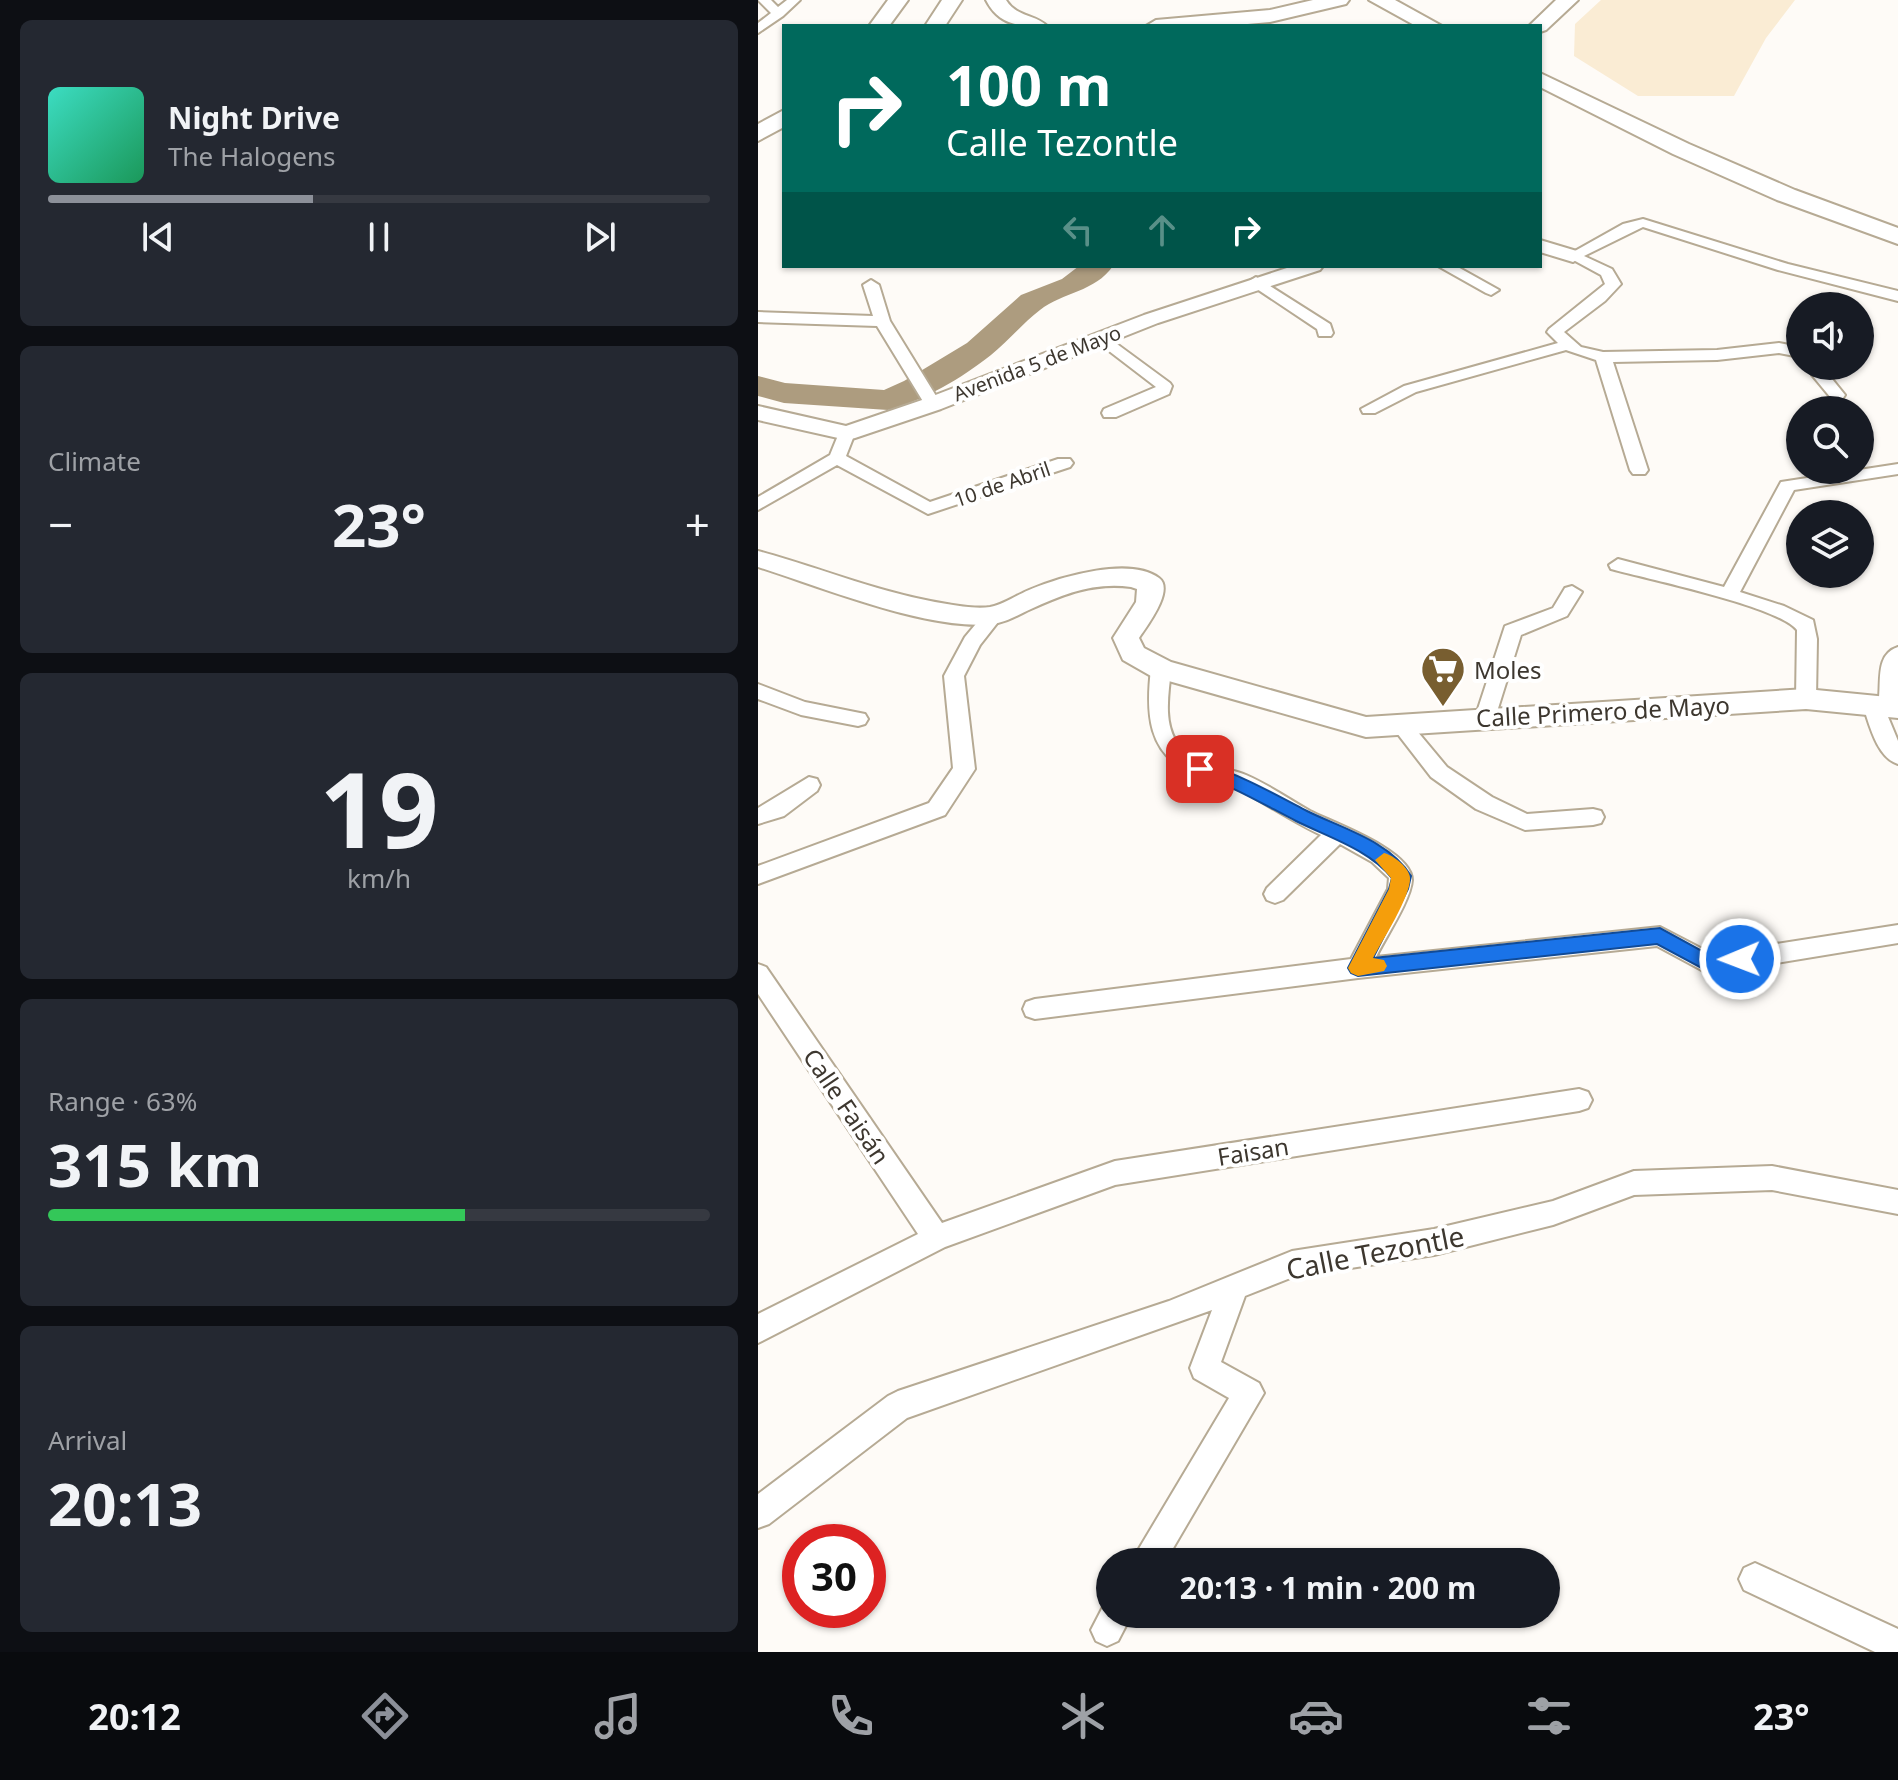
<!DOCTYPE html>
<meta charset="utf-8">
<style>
body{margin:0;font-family:"Noto Sans",sans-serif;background:#242831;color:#f1f3f6;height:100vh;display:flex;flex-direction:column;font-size:30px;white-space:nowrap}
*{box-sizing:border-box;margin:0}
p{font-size:26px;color:#9ea1a6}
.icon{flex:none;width:44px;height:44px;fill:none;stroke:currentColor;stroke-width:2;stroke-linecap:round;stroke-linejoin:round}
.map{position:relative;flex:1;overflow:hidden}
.drawer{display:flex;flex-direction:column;gap:20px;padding:20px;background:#0d0f14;width:758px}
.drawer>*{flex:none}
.banner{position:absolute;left:24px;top:24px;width:760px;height:244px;border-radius:0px;box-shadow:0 2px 6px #0004;background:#00695c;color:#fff;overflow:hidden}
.buttons{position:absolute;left:1028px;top:292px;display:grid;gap:16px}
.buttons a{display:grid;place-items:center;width:88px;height:88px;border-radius:50%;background:#171b24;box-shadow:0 2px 6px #0004;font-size:40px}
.speed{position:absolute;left:24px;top:1524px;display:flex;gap:16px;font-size:40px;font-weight:700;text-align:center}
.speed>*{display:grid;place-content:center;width:104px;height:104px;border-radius:50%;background:#171b24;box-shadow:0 2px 6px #0004;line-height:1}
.speed .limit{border:12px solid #d22;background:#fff;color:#111}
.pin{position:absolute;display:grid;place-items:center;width:68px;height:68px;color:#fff;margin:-34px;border-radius:16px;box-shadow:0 4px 12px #0006}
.me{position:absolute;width:88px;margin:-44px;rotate:269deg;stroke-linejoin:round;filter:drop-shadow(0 0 6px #0008)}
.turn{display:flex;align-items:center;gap:28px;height:168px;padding:0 32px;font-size:36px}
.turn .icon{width:104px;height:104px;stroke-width:2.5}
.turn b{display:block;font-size:56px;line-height:68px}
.lanes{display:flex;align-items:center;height:76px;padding:0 32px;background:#0003;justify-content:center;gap:40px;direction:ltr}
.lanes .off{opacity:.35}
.big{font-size:60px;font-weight:700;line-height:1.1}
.drawer .tile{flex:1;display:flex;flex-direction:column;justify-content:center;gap:12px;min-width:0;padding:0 28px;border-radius:12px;background:#242831}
.drawer .dial{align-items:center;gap:0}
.dial b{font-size:104px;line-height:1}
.song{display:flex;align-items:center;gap:24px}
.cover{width:96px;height:96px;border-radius:12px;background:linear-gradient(135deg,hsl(170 70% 55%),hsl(150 70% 35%))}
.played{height:8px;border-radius:4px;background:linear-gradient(90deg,#8c9099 40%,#363941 40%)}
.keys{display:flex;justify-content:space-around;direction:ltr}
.heat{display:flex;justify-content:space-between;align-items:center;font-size:44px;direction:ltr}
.charge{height:12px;border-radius:6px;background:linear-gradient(90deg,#34c759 63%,#363941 0)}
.trip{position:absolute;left:338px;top:1548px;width:464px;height:80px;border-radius:40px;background:#171b24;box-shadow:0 2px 6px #0004;font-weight:700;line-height:80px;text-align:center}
.tab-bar{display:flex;height:128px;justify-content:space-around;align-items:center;background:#090b0e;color:#9ea1a6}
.tab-bar .icon{width:56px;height:56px}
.tab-bar .selected{color:#8c9099}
.tab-bar b{font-size:36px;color:#f1f3f6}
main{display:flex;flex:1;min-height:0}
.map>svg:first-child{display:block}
.green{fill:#faecd4}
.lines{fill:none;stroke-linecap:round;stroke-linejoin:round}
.river{fill:#ad9c7f;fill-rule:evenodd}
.street-casing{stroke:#b6aa94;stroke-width:4}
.secondary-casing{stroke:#b6aa94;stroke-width:4}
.highway-casing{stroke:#b6aa94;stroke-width:4}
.street{fill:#fff;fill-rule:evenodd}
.secondary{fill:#fff;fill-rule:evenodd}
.highway{fill:#fff;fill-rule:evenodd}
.route{fill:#1a73e8;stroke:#114b97;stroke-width:2}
.slow{fill:#f59e0b}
.labels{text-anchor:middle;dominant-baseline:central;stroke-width:8;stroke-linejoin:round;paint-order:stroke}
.far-street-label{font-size:20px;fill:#3d372f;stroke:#fff}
.poi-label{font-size:24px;fill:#3d372f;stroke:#fff;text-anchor:start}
.street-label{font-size:24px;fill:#3d372f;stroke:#fff}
.near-street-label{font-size:28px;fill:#3d372f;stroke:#fff}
</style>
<main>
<section class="drawer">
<div class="tile">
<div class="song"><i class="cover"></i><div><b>Night Drive</b><p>The Halogens</p></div></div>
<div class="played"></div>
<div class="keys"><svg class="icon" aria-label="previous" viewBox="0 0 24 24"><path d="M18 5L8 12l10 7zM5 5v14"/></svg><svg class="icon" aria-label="pause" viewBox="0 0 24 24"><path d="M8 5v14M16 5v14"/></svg><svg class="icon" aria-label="next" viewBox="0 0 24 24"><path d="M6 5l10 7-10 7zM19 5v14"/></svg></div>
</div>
<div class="tile"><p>Climate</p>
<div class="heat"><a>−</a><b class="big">23°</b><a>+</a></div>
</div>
<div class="tile dial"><b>19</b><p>km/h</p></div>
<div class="tile"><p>Range · 63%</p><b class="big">315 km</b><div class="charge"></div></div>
<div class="tile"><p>Arrival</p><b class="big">20:13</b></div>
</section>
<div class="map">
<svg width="1140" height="1652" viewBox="0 0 1140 1652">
<rect width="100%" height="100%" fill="#fefbf7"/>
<path class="green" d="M843 0H1037L1008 38 976 96H880L816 56 817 24Z"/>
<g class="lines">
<path class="river" d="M321 266H355C337 292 305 292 282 310 265 323 250 341 233 355 204 378 165 401 130 410L26 403 0 396V376L27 383 126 390 146 381 209 343 263 295 304 279Z"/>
<g class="street-casing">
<path id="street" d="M0 0H13L20 7 29 0H42L25 16 0 33V23L13 13Z
M885 219 1030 264 1140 291V301L1020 270 885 227 826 256 854 269 863 284 847 301 806 332 823 347 845 352 959 350 1021 343 1042 347V357L1021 353 959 360 855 362 890 470 887 474H875L872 470 838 360 808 350 658 392 617 413H605L603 409 646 386 800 343 789 332 791 329 847 284 843 275 808 256 865 224Z
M680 266H698L741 290 733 295 728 293Z
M498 277 572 324 575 333 573 336H561L559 329 493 285 490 282Z
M113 280 121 285 132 321 183 404 181 408H169L119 326 0 322V312L115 316 105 285Z
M344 333 412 383 414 386 411 394 358 417H346L344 413 346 409 398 387 338 341V335Z
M1052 366H1068L1070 374 1087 395 1085 398H1073L1054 375Z
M89 428 97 433 88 456 172 502 300 459H312L315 463 312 467 170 514 79 465 0 510V497L72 455 81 433Z
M1140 464V474L1036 490 982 592 1026 606 1055 620 1059 639 1058 699 1055 704H1041L1038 699 1039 630C1020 606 889 579 853 569L851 565 860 559 966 587 1023 482Z
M814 586 824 592 809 616 763 635 737 718 734 723H720L717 718 747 626 795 608 807 588Z
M234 611 244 617 222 645 206 676 217 769 187 815 0 884V866L171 803 195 768 186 676 207 637 227 613Z
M1140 647V708L1128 712 1140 741V764C1118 757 1111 722 1104 703L1107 698H1121C1123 679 1118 654 1140 647Z
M403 662 413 669C411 692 405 720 418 741 433 763 465 766 488 775 511 785 531 799 552 811 573 822 654 850 654 880 653 900 627 938 618 957L902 927 954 954 1140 925V943L951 974 899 946 600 978 277 1019 268 1016 265 1009 268 1002 277 999 593 959 630 889 631 878 614 862 582 844 525 900 517 903 509 900 506 894 509 888 563 835C535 822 509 804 482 790 467 783 450 779 435 773 389 755 388 712 393 669Z
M0 684 47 702 107 714 110 719 107 724 100 726 43 715 0 699Z
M642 717 649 719 689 767 734 797 769 814 835 809 843 811 846 817 843 823 835 825 767 830 718 809 673 777 632 724 635 719Z
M51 777 59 779 62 785 59 791 26 816 0 824V808Z
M0 964 8 967 184 1223 357 1161 821 1089 830 1092 834 1100 830 1108 821 1111 357 1185 187 1247 0 1343V1314L160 1234 0 994Z
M1014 1166 1140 1190V1214L1014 1190 876 1195 795 1225 676 1255 535 1277 487 1296 463 1362 501 1383 506 1393 407 1562H373L471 1398 436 1378 432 1368 454 1310 149 1418 11 1524 0 1528V1494L130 1396 140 1391 411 1301 534 1251 676 1229 795 1201 876 1171Z
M997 1563 1140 1629V1652H1117L986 1590 981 1579 986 1568Z
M352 1600V1614H374L360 1641 349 1646 338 1641 333 1630 347 1603Z"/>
</g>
<g class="secondary-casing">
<path id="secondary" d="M782 240 822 252 825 256 815 262 782 252Z
M535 266H565L562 270 400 323 183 409 97 438 89 440 0 420V406L88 426 167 399 386 315Z
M0 551C63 568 124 594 189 604 202 606 218 609 232 607 244 605 259 595 271 590 301 577 372 556 401 578 417 590 388 627 381 638L386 648 413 662 608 717 1048 689 1140 698V718L1048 709 608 737 393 676 365 660 355 638 378 602 379 589 373 587C336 582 306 594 273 609 260 615 247 623 233 624 170 631 61 586 0 567Z"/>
</g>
<g class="highway-casing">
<path id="highway" d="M130 0H150L131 26H111Z
M184 0H204L187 26H167Z
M228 0H248C258 17 277 14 289 26 262 26 242 27 228 0Z
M555 0H591L588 4 512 22 467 26H388L398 20 512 10Z
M611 0H637L684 26H658Z
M798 0H820L788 30 782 32V26H771Z
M782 73 931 144 1037 190 1140 228V244L1019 200 915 154 782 87Z
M26 110V127L0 141V124Z"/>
</g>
<use href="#street" class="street"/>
<use href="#secondary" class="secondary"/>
<use href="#highway" class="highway"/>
</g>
<path class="route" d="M442 762C481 774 513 792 549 811 583 828 632 841 653 876L650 889 615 958 902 928 953 956 982 952 989 954 992 959 989 965 951 972 899 944 600 976 593 973 590 968 631 889 634 878C610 849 570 837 538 821 503 803 473 785 436 773L433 769Z"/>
<path class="slow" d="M626 853C635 855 652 868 652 878 653 896 624 941 615 958L626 960 629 966 626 971 600 976 593 973 590 968 631 889 633 878 617 860Z"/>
<defs>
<g id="supermarket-pin" transform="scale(2.3)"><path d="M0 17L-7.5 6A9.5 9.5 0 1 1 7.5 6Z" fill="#785e30" stroke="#fff"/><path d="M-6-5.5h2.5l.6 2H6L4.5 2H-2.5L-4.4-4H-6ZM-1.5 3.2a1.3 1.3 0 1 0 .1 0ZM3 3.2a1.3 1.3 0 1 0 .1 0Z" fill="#fff"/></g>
</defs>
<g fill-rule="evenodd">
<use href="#supermarket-pin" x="685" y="669"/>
</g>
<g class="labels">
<g class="far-street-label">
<text transform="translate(279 363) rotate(-21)">Avenida 5 de Mayo</text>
<text transform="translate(244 484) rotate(-19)">10 de Abril</text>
</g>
<g class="poi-label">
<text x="716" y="669">Moles</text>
</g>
<g class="street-label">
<text transform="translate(845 711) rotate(-3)">Calle Primero de Mayo</text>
<text transform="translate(89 1106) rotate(56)">Calle Faisán</text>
<text transform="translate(495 1151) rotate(-9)">Faisan</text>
</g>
<g class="near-street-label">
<text transform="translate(617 1252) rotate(-11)">Calle Tezontle</text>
</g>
</g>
</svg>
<div class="buttons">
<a><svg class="icon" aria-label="sound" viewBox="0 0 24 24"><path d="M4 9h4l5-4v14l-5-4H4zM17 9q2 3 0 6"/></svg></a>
<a><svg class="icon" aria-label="search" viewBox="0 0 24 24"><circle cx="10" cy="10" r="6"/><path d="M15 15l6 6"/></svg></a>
<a><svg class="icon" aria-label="layers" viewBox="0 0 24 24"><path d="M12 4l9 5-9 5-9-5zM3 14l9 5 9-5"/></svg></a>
</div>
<div class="speed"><div class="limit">30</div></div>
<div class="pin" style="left:442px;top:769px;background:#d93025"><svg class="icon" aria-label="arrive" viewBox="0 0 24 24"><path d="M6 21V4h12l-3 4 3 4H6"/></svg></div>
<svg class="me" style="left:982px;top:959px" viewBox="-20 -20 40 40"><circle r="17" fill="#1a73e8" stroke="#fff" stroke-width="3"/><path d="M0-11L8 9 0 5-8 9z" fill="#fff"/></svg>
<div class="trip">20:13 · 1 min · 200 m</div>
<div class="banner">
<div class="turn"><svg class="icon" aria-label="right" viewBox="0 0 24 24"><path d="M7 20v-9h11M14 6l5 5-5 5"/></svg><div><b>100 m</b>Calle Tezontle</div></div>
<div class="lanes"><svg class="icon off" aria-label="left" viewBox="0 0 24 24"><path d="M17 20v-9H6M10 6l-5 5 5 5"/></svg><svg class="icon off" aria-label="ahead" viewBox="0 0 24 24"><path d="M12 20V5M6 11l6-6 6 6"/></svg><svg class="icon" aria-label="right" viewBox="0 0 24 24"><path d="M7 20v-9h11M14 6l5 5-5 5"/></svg></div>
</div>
</div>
</main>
<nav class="tab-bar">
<b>20:12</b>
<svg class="icon selected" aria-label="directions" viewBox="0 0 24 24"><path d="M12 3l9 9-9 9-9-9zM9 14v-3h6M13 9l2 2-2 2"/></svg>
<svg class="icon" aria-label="music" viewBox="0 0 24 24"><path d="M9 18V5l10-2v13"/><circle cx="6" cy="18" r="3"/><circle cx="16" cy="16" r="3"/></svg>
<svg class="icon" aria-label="phone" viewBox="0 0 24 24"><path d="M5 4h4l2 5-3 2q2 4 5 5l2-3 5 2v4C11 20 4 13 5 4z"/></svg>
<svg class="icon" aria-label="climate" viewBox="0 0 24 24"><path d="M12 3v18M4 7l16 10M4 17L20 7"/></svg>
<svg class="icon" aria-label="car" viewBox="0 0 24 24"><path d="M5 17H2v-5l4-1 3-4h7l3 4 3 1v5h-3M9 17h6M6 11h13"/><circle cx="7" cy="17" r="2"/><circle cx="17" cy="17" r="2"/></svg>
<svg class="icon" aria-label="filters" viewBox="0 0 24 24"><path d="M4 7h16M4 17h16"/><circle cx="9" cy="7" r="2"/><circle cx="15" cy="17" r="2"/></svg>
<b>23°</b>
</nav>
